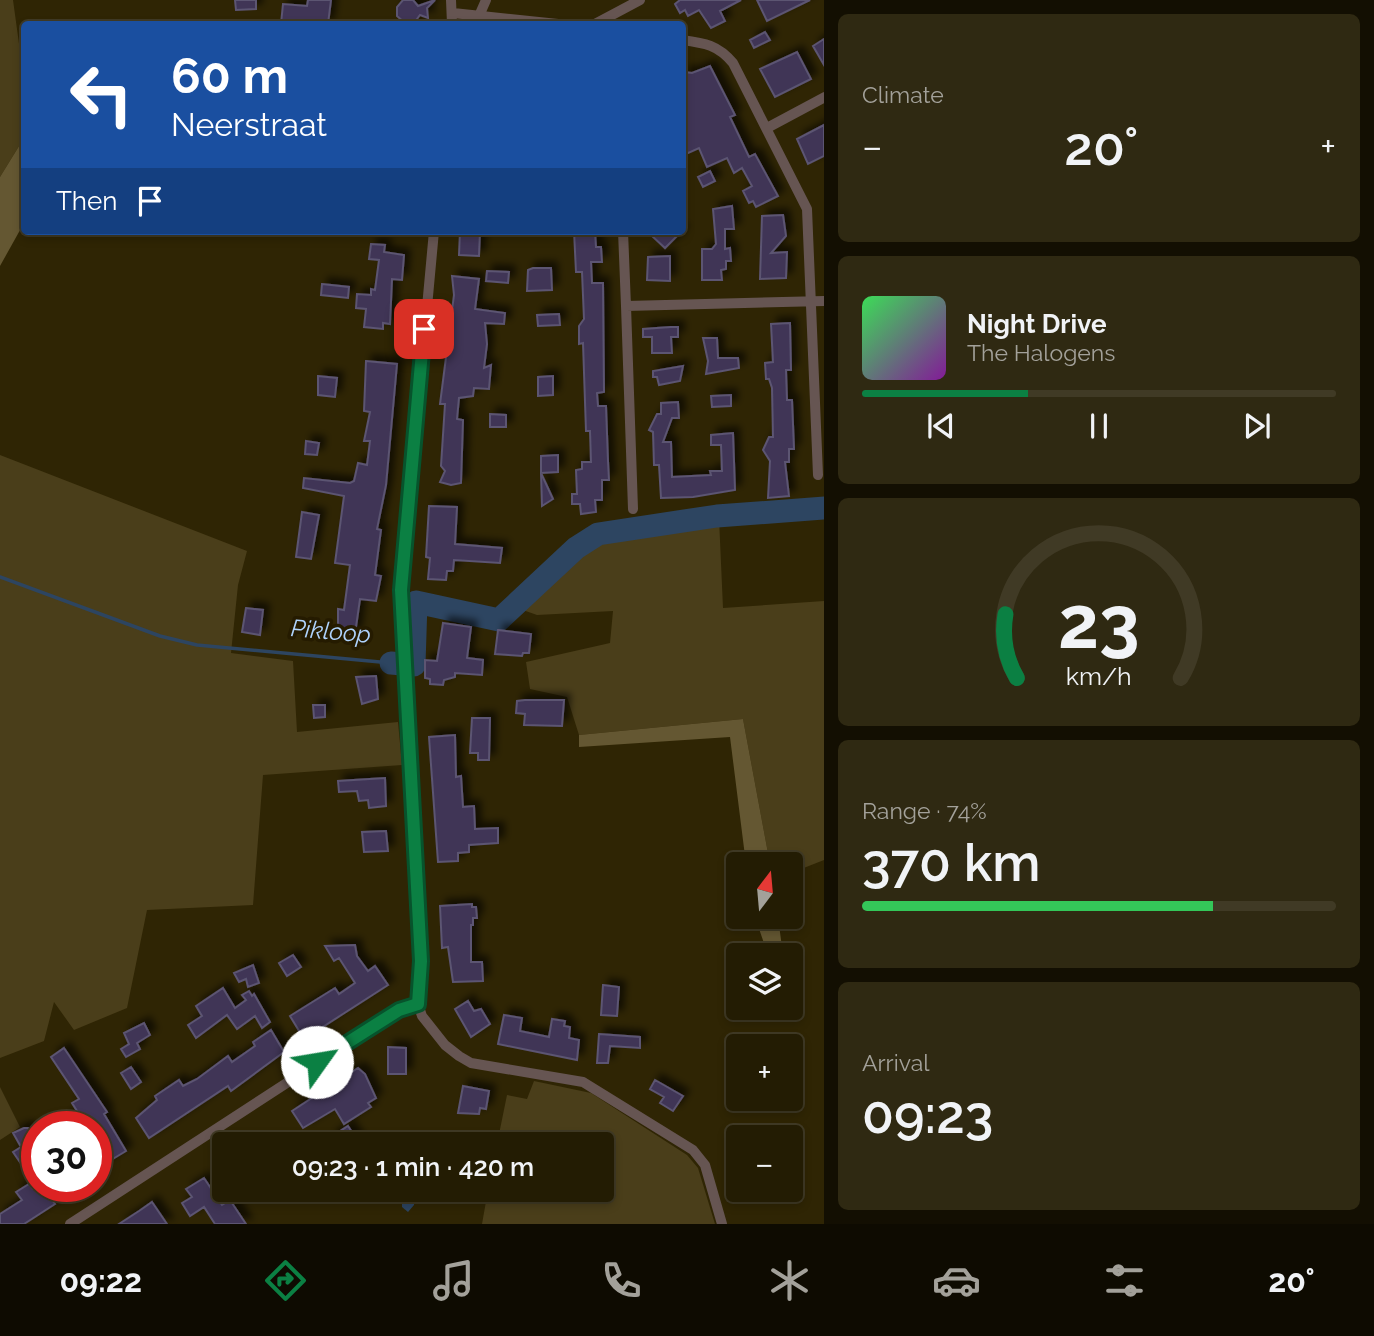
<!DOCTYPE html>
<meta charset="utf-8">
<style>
body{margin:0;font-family:Raleway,sans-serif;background:#2f2912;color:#f1f3f6;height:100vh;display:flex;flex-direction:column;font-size:26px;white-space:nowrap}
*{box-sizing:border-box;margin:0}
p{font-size:23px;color:#a3a19a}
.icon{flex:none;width:38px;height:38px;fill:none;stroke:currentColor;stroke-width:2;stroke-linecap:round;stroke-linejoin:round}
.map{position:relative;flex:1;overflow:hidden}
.side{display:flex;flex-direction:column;gap:14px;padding:14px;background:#130f02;width:550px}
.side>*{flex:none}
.top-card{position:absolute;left:21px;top:21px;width:665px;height:214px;border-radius:7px;box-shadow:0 4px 10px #0003,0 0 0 2px #403a25;background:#1a4fa0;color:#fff;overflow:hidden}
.needle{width:46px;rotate:16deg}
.fabs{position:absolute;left:726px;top:852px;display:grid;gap:14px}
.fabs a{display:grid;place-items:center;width:77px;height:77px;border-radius:7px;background:#231c03;box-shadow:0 4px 10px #0003,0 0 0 2px #403a25;font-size:35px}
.speed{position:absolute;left:21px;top:1111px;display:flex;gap:14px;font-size:35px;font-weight:700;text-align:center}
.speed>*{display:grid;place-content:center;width:91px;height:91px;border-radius:50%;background:#231c03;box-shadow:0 4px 10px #0003,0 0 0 2px #403a25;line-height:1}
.speed .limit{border:10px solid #d22;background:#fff;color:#111}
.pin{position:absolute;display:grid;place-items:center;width:60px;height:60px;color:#fff;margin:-30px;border-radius:14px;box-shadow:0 4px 10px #0006}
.me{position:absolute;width:77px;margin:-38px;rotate:58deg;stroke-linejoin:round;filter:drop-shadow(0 0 5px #0008)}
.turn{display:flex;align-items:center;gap:24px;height:147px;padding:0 35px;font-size:32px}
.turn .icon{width:91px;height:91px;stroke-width:2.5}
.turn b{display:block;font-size:49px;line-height:60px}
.then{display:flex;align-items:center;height:66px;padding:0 35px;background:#0003;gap:14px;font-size:26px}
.big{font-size:52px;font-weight:600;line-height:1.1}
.side .widget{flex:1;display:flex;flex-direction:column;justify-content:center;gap:10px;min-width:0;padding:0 24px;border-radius:10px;background:#2f2912}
.side .dial{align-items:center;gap:0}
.dial svg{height:182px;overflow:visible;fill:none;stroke:#403a25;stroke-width:7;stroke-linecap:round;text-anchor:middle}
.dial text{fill:#f1f3f6;stroke:none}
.song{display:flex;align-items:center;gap:21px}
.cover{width:84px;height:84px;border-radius:10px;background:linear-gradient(135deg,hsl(130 70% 55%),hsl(290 70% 35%))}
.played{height:7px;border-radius:4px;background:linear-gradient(90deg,#0b8043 35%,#403a25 35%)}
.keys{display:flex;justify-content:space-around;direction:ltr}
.heat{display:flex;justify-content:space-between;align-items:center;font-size:38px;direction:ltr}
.charge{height:10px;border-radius:5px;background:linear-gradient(90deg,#34c759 74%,#403a25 0)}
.trip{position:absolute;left:212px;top:1132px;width:402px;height:70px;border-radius:7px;background:#231c03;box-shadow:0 4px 10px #0003,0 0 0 2px #403a25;font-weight:600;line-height:70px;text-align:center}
.tab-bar{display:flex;height:112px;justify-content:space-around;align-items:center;background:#0e0b01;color:#a3a19a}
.tab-bar .icon{width:49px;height:49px}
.tab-bar .active{color:#0b8043}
.tab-bar b{font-size:32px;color:#f1f3f6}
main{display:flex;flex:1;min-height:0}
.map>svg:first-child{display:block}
.green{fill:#4a3e1a}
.forest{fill:#645732}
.water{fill:#2d4561}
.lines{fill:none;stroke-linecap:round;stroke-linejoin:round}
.stream{stroke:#2d4561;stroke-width:3.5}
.river{stroke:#2d4561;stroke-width:23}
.building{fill:#3f3657;stroke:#5c5472;stroke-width:2;filter:url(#shadow)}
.street{stroke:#665552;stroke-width:10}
.route-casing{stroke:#07532c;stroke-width:18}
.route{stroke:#0b8043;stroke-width:12}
.labels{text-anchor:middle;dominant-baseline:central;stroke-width:7;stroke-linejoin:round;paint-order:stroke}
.water-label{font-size:24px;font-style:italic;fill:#afd3fc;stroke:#251b00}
</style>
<main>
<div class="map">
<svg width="825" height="1224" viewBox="0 0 825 1224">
<defs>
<filter id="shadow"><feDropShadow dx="6" dy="-6" stdDeviation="3.5" flood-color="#0009"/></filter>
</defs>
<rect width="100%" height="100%" fill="#2f2504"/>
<path class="green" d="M0 0H13L24 80V138L0 177Z
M0 455 247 551 238 585 231 653 293 661 297 732 398 722 402 765 263 775 253 905 147 910 127 1008 74 1030 54 1002 44 1041 0 1058Z
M719 518 723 608 824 601V860L791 873V864H770L743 719 579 735 567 697 530 689 526 662 610 643 613 611 537 615 506 604 598 534Z
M534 1081 591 1093 687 1155 698 1168 715 1224H482L488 1190H602V1144H497L507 1095 527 1099Z
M0 1087 20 1127 0 1140Z"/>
<path class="forest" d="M24 138V223L0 266V177Z
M743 719 770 864H746L730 737 579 747V735Z
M755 917H778L783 955H768Z"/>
<path class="water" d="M402 1190H416L414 1205 408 1212 402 1207Z"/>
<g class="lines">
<path class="stream" d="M0 577 160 636 197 645 391 663"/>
<path class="river" d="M391 663 414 665 416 602 499 620 576 548 598 534 717 516 825 508"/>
</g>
<path class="building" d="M235 0H256V9L236 10Z
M308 0H331L328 24H281L283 4 307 6Z
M403 0H413L418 6 435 0 427 8 428 18 420 15 414 23H405L397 16V7Z
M680 0H741L720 11 725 21 711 28 699 10 688 16 685 10 680 13 675 4Z
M757 0H810L767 21Z
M765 32 770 40 754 48 750 40Z
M824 39V65L813 46Z
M797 52 811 79 775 97 760 69Z
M710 66 735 115 730 117 749 157 755 154 778 196 756 207 753 201 749 203 743 191 752 186 742 168 734 173 727 158 707 167 699 148 686 154 682 147 684 72 692 73Z
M824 125V156L808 164 797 139Z
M710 171 715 181 703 187 698 177Z
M732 206 734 229H725V249L730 248 731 261H726V269L721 270 722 280H702V249H712L716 244 713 209Z
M783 215 786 236 771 253 787 252 786 278 760 279 762 216Z
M460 231H480L479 256 459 255Z
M574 231H595L596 247H601L602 262H591L592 283H603L604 392 597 393 598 406H606L608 461 609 480H602V500H595L596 512 581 514 580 504H572V494H577L576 470 582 469V462H591L590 431H586L583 343 579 344V326L584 319 582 272H576Z
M657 231H682L665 248 652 236Z
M371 244 385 245 384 252 404 255 402 280 392 279 390 324 383 323V329L364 327 366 309 356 308 357 294 371 295V289L375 290 379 260 369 259Z
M670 256V281L647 280 648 257Z
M533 268H551L552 290 527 291 528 270Z
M487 271 509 272 508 283 486 281Z
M452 276 479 279 475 309 505 313 504 324 485 323 487 344 484 368 491 365 489 389 474 388 473 396 459 398 457 419 463 420 461 483 451 485 440 482 445 471 441 466 445 404H440L454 295Z
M322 284 349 287 348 298 321 295Z
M559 314 560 325 538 326 537 315Z
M790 323 791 370H786L787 400H792L794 449H789V462H785L789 496 768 498 770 461 763 450 769 437H773L772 388 769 379H766L765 363 773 362 771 324Z
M671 327H678V337H671L672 353H652V337H643V329Z
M703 338H717L718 358H738L739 368 706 374 708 361Z
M366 361 397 364 386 485 377 529 381 530 375 575 381 576 376 601 360 599 355 634H338V609L344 610 350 565 335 563 344 496 303 488 304 478 350 483 354 481 358 463 367 465 370 441H364L370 412 364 411Z
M683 366 680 381 659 385 657 377H653V371Z
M318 376 337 378 335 397 318 395Z
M553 376V395L538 396V377Z
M731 395V406L712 407 711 396Z
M678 402 679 418H672L663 442H671L672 477 711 475 710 471H722L721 445H711V435L733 433 735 490 693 497 661 498 659 465H654L653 432 649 430 657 414H661V403Z
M490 414 506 415V427H490Z
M306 441 319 443 317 455 305 454Z
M558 455V472L541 473V456Z
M541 473 553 499 542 506Z
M429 506 457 507 455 544 502 548 500 563 454 560 453 571H447L446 580 428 579 430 558 426 557Z
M302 512 319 515 311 559 296 557Z
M246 608 263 610 260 635 242 632Z
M443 623 471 627 467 658 483 660 482 675 455 673V677L444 680 443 685 430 684V679L425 678V660L437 661Z
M498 630 531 634 529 653H523L522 656 495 654Z
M376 676 378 699 362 704 356 677Z
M525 700H564L562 726 524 725 525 714 516 713 517 701Z
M313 705H325V717L314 718Z
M472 718H490L489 760H478V753H470Z
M455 735 456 777 461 776 463 807 474 806 475 829 498 828V843L469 845V852L458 853V861L438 862 429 737Z
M385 778 386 806 369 808 368 800 359 801 357 791 339 792 338 781Z
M386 831 388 851 364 852 362 832Z
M472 904V907H476L477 918H473V925H471V962H482L483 981 453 982 448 947 442 948 440 906Z
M355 945 357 956 368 971 375 966 388 985 304 1039 290 1016 335 988 339 994 355 983 339 958 334 961 325 946Z
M293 955 301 967 287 976 279 963Z
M253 965 259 983 248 987 246 979 239 982 234 973Z
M603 985 619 987 617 1016 601 1015Z
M223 988 235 1008 246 1000 242 995 249 991 252 996 254 994 270 1022 262 1028 255 1016 237 1029 227 1015 196 1038 188 1025 202 1016 196 1006Z
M468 1001 474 1011 481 1009 490 1024 471 1037 455 1009Z
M504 1015 522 1018 520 1031 549 1037 552 1019 565 1021 564 1026 570 1027 569 1038 579 1040 577 1060 498 1044Z
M144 1023 150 1035 137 1043 140 1049 126 1057 121 1049 129 1044 124 1033Z
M271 1030 284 1052 231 1091 228 1086 149 1138 136 1118 157 1100 155 1096 179 1080 183 1086 197 1079 228 1056 232 1062 255 1046 253 1042Z
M599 1034 640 1037V1048L610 1046 608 1063H597Z
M388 1047 406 1048V1074H388Z
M64 1048 107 1112 104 1114 126 1151 96 1169V1127H54L77 1111 72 1103 79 1099 51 1057Z
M131 1067 141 1082 131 1089 121 1073Z
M358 1068 365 1074 376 1098 368 1103 371 1107 344 1124 335 1109 303 1128 292 1111Z
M655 1080 683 1096 673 1111 660 1103 664 1097 650 1089Z
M463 1086 489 1091 486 1109 480 1108 479 1114 458 1113Z
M348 1126 360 1144H336L331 1137Z
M24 1128H28L37 1144V1156L24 1168 13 1152 21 1147 13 1133Z
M204 1178 222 1205 230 1200 246 1224H215L204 1207 190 1216 182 1203 192 1197 186 1189Z
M29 1184 33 1189 70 1186 51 1198 55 1204 24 1224H0V1214L22 1200 16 1192Z
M152 1202 167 1224H119L139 1211Z"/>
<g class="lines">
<path class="street" d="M451 0 452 24
M453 13 558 24
M479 16 486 0
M595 24 640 0
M682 40C705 43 718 45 733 63L807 209 818 475
M767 128 825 97
M434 231 401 590 421 961 418 1004 422 1016 445 1045 459 1056 471 1063 583 1082 693 1150 705 1165 722 1224
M623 231 626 306
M633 509 626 306 825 301
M70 1224 399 1010 418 1004"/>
</g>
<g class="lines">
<g class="route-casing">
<path id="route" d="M317 1062 399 1010 418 1004 421 961 401 590 424 329"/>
</g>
<use href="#route" class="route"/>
</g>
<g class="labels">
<g class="water-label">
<text transform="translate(331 631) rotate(5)">Pikloop</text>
</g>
</g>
</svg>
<div class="fabs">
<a><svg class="needle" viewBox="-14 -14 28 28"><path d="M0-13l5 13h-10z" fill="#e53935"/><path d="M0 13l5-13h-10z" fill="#a3a19a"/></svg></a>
<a><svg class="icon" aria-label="layers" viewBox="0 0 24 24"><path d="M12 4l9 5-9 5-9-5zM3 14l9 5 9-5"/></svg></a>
<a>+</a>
<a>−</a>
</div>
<div class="speed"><div class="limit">30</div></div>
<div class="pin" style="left:424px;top:329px;background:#d93025"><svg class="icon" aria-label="arrive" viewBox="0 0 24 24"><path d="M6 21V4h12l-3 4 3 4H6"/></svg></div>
<svg class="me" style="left:317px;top:1062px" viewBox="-20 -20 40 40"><circle r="19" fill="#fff"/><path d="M0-13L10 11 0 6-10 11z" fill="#0b8043"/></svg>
<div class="trip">09:23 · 1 min · 420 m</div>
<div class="top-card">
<div class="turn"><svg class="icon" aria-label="left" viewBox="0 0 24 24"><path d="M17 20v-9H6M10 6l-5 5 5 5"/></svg><div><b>60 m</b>Neerstraat</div></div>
<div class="then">Then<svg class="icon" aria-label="arrive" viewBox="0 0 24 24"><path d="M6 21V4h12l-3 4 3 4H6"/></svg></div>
</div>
</div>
<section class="side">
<div class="widget"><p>Climate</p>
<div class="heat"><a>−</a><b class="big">20°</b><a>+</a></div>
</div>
<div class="widget">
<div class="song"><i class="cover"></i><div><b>Night Drive</b><p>The Halogens</p></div></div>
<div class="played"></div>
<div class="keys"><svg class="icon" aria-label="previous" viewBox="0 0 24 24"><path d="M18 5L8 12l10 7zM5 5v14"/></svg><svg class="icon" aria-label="pause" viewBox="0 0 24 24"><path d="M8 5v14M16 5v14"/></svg><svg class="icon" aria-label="next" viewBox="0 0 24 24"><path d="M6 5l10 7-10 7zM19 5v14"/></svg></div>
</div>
<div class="widget dial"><svg viewBox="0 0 100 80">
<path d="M14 69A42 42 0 1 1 86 69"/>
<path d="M14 69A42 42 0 0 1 9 41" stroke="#0b8043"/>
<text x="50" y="56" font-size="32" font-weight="700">23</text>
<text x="50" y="72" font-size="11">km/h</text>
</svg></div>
<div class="widget"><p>Range · 74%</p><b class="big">370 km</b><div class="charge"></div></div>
<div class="widget"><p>Arrival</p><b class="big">09:23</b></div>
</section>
</main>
<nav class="tab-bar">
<b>09:22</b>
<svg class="icon active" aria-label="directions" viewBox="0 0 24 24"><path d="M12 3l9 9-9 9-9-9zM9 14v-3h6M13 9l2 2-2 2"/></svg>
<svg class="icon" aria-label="music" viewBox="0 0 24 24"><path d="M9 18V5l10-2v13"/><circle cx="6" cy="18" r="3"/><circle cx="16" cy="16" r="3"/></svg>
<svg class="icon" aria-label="phone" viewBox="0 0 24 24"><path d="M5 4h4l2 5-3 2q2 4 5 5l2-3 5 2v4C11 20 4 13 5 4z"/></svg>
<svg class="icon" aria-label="climate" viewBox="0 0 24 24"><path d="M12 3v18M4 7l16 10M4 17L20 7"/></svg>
<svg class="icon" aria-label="car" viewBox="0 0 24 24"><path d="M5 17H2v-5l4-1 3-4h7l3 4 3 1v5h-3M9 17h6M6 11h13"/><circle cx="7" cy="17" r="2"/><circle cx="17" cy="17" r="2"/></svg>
<svg class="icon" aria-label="filters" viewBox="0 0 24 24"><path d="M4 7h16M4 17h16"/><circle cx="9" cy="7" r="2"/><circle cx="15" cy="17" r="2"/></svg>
<b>20°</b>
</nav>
